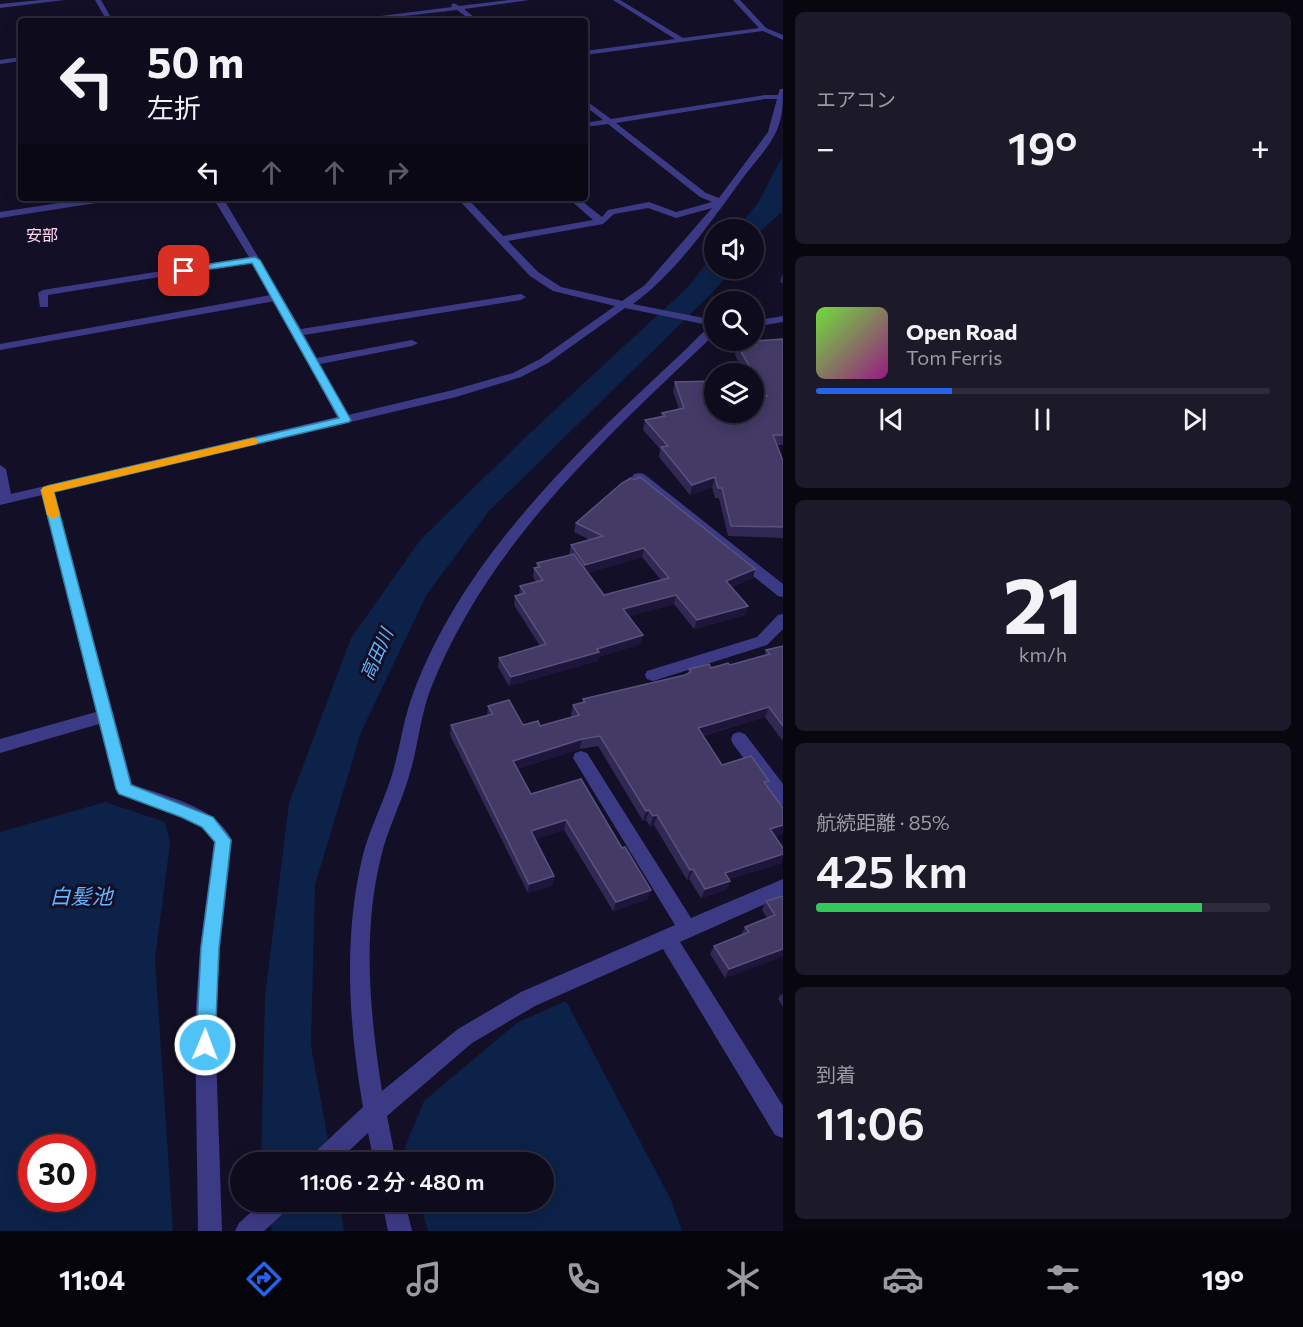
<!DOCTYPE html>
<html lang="ja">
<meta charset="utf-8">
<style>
body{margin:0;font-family:Commissioner,"Noto Sans JP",sans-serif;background:#1c1929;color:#f1f3f6;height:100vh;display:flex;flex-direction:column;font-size:22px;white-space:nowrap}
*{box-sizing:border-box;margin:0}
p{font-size:20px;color:#9b9ba3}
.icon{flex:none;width:33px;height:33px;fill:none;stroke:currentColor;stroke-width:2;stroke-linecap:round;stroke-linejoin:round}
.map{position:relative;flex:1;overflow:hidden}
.panel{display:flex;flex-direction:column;gap:12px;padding:12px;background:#08060f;width:520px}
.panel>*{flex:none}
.top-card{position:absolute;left:18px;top:18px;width:570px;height:183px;border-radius:6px;box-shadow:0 3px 15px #0003,0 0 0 2px #2e2b3b;background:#0e0b1c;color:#f1f3f6;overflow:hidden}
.buttons{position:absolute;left:704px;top:219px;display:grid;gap:12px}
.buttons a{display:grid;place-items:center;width:60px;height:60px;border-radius:50%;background:#0e0b1c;box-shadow:0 3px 15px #0003,0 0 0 2px #2e2b3b;font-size:30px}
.speed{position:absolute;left:18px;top:1134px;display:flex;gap:12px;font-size:30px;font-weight:700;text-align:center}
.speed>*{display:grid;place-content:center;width:78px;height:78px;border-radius:50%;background:#0e0b1c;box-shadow:0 3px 15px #0003,0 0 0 2px #2e2b3b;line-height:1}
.speed .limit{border:9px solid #d22;background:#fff;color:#111}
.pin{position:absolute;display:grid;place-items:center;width:51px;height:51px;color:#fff;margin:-26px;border-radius:12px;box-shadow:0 3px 9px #0006}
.me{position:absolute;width:66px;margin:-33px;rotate:1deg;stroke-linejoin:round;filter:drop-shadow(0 0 4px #0008)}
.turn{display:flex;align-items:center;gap:21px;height:126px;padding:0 30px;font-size:27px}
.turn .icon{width:78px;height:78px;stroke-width:2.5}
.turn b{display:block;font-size:42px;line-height:51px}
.lanes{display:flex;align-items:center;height:57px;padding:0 30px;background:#0003;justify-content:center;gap:30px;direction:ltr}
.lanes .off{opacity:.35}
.big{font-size:45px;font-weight:600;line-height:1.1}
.panel .card{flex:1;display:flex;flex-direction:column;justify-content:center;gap:9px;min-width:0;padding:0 21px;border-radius:9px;background:#1c1929}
.panel .dial{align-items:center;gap:0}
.dial b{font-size:78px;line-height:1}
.song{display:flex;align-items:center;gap:18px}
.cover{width:72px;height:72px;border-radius:9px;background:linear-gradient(135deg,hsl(100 70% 55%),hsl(310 70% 35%))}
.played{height:6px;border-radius:3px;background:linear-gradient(90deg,#2563eb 30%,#2e2b3b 30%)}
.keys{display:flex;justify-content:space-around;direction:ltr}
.heat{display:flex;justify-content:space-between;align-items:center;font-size:33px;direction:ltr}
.charge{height:9px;border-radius:4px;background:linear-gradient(90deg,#34c759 85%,#2e2b3b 0)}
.trip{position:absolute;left:230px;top:1152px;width:324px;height:60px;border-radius:30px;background:#0e0b1c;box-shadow:0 3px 15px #0003,0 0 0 2px #2e2b3b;font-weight:600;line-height:60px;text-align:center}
.menu{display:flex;height:96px;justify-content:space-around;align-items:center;background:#06040b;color:#9b9ba3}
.menu .icon{width:42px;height:42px}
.menu .on{color:#2563eb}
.menu b{font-size:27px;color:#f1f3f6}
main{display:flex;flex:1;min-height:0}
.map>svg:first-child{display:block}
.water{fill:#0c2248;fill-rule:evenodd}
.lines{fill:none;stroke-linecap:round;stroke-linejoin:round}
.minor{fill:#3d3a85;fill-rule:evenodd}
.wall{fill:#312854;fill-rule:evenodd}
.shaded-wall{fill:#1d163a}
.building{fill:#433a66;stroke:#5a527e;stroke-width:1.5}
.route{fill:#4fc3f7;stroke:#337fa1;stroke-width:1.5}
.slow{fill:#f59e0b}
.labels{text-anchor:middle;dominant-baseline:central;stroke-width:6;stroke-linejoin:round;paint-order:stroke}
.far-quarter-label{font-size:16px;fill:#ffd6f0;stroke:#130f26}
.water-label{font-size:18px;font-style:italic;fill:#62b6ff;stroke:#130f26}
.near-water-label{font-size:21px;font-style:italic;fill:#62b6ff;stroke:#130f26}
</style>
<main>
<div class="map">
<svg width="783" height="1231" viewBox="0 0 783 1231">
<rect width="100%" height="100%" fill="#130f26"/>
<path class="water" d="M782 157V212L757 234 753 241V230L736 229 758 203Z
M714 253V268L734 269 709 296 489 511 427 594 361 732 315 885 311 1046 332 1162H261L265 996 289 803 351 638 421 539 530 433 689 286Z
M105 802 165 822 170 843 155 959 173 1231H0V832ZM32 1148H82V1198H32Z
M566 1001 671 1200 682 1231H428L420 1202H543V1162H409L405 1147 424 1101 518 1022Z
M266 1202H339L344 1231H272Z"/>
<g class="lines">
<path class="minor" d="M41 0H64L0 8V4Z
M95 0H101L113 21H107Z
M509 0H529L464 9 479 21H472L457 10 361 21H341L452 7 451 5 454 3 459 6Z
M613 0H620L683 38 759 28 733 0H740L766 28 783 35V40L763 31 585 55V51L675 39Z
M21 57V61L0 64V60Z
M780 89H783C783 103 783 116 777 130 770 146 756 161 745 175 712 220 678 271 633 304L714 320V335C604 439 488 544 431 688 420 716 418 748 409 776 401 804 387 830 381 857 362 933 370 1015 382 1091L458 1029 521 992 675 925 573 758 575 753 581 751 587 753 691 918 783 879V896L680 942 783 1106V1138L775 1135 663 949 535 1006 472 1043 387 1116 396 1162H374L368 1133 337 1162H310L313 1154 363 1107C349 1026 343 940 362 859 368 832 382 806 391 778 400 750 403 719 414 691 454 585 531 499 610 421 634 398 658 375 682 353 692 344 702 331 713 326L625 308 548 363 521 377 456 397 54 492 132 784C165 797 215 805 232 840L220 948 215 1023 222 1231H198L195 1023 200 948 214 842 201 827 181 817 118 794 99 724 0 753V739L96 712 42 495 0 505V465L6 469 11 494 337 417 275 301 0 350V344L271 295 252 262 48 295V307H40L38 293 43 290 249 257 213 198H223L301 329 521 294 526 297 521 300 304 335 317 358 412 340 418 343 412 346 320 364 348 415 453 390 513 373 540 359 615 306 553 291 530 276 457 198H467L503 236 593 220 568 198H578L602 217 608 210 649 202 676 212 712 202 700 197 608 124 585 127V123L603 120 585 106V100L611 119 765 95H778ZM765 99H777L768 132 719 198 706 193 616 123ZM648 208 676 218 712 208 645 285 622 301 561 287 538 272 508 241 603 224 614 214Z
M91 198H114L109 201 0 218V212Z
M783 316V322L753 327V321Z
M639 473 644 474 783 584V597L778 596 634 480 632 477 634 474Z
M783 614V629L767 645 653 681 647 679 645 675 647 671 757 637 778 615Z
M739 732 745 734 783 784V805L777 803 733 744 731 739 733 734Z
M262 1202H291L287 1210 264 1231H235L239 1223Z
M382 1202H405L412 1231H388Z"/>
</g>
<path class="wall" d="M782 275H783V284L780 282Z
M783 339V445H777L783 461V538L728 536 719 498H715L712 487 690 495 659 457 660 449 643 430 645 420 661 416 662 413 679 409 673 391 675 382 714 412 758 396 753 387V374H745L735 355 737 345H753L754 341Z
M576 523 755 569 753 578 731 587 748 606 745 615 694 629 674 604 629 616 641 644 598 657 597 661 509 686 498 667 499 658 540 646 514 605 515 596 519 595 520 586 536 582 533 577 534 568 536 567 537 563 569 555 571 545 590 540 574 532ZM642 557 661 580 604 595 587 573Z
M783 646V739L782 740 765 717 703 736 722 765 767 786 783 808V834L775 836 783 848 782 863 729 879 730 881 726 890 701 898 689 879 687 880 654 825 650 826 646 820 643 821 598 746 580 749 517 769 531 794 581 779 648 899 613 911 564 830 535 839 554 876 552 886 528 893 450 735 451 725 487 716 488 706 523 725 540 726 572 717 571 715 573 705 582 703 583 699 685 675 688 673 689 669 730 665 764 656 766 650Z
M783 896V956L725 978 710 954 714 946 741 935 745 927 767 918 762 910 766 901Z
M783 994V1007L778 999 780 995Z"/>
<path class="shaded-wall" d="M715 477 712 487 690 495 692 485Z
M644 548 642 557 584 574 585 565Z
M755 569 753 578 723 590 726 581Z
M676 595 674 604 621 618 623 609Z
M748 606 745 615 694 629 697 620Z
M643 635 641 644 598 657 597 661 509 686 511 677Z
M769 707 765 717 695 738 698 728Z
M582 739 580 749 511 771 513 761Z
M649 810 646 820 643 821 646 811Z
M657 815 654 825 650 826 653 816Z
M566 820 564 830 530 841 531 831Z
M783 825V834L766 839 770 829Z
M783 854 782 863 721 882 725 873Z
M693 869 689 879 687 880 690 870Z
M554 876 552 886 528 893 529 884Z
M730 881 726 890 701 898 705 889Z
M651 890 648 899 613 911 616 902Z
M783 949V956L725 978 729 969Z"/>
<path class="building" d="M783 339V435H773L783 461V527L731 526 722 488H718L715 477 692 485 661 447 668 446 645 420 665 416 662 413 684 408 675 382 714 381V412H753V397L767 396 737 345H756L754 341Z
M640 477 755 569 726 581 748 606 697 620 676 595 623 609 643 635 597 649 599 652 511 677 499 658 546 644 515 596 525 593 520 586 543 580 534 568 540 567 537 563 574 554 604 595 669 578 644 548 585 565 571 545 603 536 576 523 622 483 631 478 634 480Z
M783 646V726L769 707 698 728 722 765 751 756 769 781 764 782 783 808V825L770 829 783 848V854L725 873 730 881 705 889 693 869 690 870 657 815 653 816 649 810 646 811 600 736 582 739 513 761 531 794 581 779 622 848 625 847 651 890 616 902 566 820 531 831 554 876 529 884 451 725 493 714 488 706 509 700 523 725 538 721 540 726 579 715 573 705 585 702 583 699 685 675 691 672 689 669 709 664 711 668 728 663 730 665 770 654 766 650Z
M783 896V949L729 969 714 946 749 932 745 927 775 915 766 901Z"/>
<path class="route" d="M255 257 260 260 351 420 349 422 54 492 131 785 213 817 231 840 219 948 215 1045 212 1052 205 1055 198 1052 196 1045 201 948 215 842 202 827 181 817 119 794 116 789 41 490 47 486 339 418 252 263 184 273 180 271 184 268Z"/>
<path class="slow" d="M253 438 257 439V444L54 492 60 515 53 519 47 515 41 490 43 487Z"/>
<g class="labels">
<g class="far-quarter-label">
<text x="42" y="234">安部</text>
</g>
<g class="water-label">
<text transform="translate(376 654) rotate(-66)">高田川</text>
</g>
<g class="near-water-label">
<text x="81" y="895">白髪池</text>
</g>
</g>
</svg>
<div class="buttons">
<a><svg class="icon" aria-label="sound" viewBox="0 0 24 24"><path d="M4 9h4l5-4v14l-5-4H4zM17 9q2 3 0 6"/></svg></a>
<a><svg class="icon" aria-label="search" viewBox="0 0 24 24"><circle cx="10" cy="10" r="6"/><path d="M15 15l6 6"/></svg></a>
<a><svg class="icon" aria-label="layers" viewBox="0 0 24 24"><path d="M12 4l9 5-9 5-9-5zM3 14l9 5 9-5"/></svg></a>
</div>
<div class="speed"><div class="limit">30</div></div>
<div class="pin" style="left:184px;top:271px;background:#d93025"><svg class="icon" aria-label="arrive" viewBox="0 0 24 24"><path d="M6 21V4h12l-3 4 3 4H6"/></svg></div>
<svg class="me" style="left:205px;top:1045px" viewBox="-20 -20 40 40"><circle r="17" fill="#4fc3f7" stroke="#fff" stroke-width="3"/><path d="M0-11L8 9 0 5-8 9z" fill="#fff"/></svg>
<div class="trip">11:06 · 2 分 · 480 m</div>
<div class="top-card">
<div class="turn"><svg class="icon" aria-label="left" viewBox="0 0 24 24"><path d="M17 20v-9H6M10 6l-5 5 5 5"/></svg><div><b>50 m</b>左折</div></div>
<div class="lanes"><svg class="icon" aria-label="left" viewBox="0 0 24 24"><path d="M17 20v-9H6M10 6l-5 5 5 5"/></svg><svg class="icon off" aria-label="ahead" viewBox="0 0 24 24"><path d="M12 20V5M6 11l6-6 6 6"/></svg><svg class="icon off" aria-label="ahead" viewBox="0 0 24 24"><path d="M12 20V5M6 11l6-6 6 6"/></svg><svg class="icon off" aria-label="right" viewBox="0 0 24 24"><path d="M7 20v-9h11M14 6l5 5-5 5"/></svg></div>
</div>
</div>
<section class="panel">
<div class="card"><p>エアコン</p>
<div class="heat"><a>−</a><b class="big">19°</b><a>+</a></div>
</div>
<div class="card">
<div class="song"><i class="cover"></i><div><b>Open Road</b><p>Tom Ferris</p></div></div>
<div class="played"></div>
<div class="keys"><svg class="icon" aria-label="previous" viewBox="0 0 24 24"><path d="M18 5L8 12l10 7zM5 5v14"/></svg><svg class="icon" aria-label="pause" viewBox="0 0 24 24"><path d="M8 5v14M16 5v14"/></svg><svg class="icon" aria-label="next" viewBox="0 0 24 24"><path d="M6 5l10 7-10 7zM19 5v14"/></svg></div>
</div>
<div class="card dial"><b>21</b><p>km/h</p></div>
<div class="card"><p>航続距離 · 85%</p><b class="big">425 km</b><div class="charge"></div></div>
<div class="card"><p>到着</p><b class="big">11:06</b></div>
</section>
</main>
<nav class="menu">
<b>11:04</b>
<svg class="icon on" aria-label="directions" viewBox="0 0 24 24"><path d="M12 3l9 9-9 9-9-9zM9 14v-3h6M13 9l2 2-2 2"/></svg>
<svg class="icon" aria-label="music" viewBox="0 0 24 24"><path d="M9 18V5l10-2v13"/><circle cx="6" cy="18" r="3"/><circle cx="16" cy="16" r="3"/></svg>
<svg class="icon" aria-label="phone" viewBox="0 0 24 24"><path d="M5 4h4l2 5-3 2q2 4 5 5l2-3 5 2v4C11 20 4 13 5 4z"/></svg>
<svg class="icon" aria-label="climate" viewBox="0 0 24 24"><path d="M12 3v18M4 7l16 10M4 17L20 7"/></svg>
<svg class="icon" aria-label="car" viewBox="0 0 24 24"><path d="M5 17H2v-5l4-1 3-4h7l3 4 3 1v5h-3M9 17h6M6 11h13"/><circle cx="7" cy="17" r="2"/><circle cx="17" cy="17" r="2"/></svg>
<svg class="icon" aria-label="filters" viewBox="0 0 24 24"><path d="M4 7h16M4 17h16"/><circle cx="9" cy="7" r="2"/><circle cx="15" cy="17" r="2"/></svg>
<b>19°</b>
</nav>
